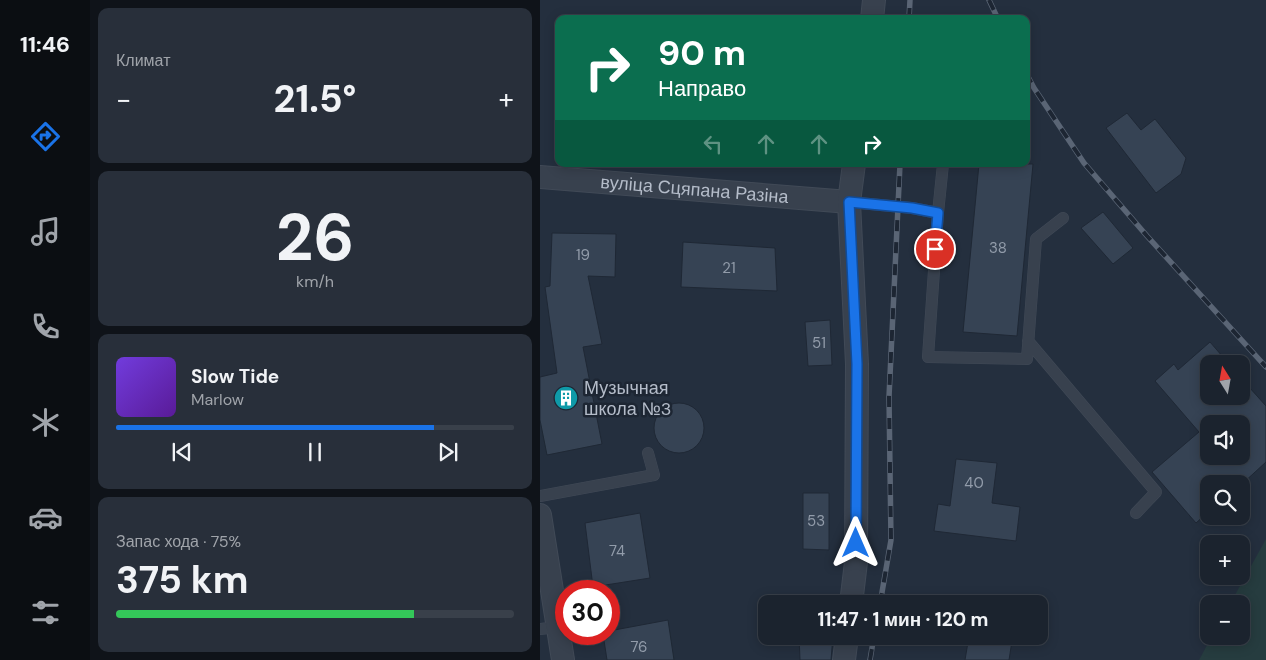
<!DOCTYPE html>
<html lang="ru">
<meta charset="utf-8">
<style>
body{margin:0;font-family:"DM Sans",sans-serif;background:#282f3a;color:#f1f3f6;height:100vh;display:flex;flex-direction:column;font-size:19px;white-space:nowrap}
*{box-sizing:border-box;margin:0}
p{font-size:16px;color:#a0a4aa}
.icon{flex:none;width:28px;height:28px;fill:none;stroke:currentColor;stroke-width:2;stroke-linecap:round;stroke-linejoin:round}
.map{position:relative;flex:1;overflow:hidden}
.side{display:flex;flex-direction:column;gap:8px;padding:8px;background:#0f1319;width:450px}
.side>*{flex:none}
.banner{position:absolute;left:15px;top:15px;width:475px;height:152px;border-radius:10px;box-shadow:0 2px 12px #0003,0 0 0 1px #39404a;background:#0b6e4f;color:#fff;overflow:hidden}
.needle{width:32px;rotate:349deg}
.fabs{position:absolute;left:660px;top:355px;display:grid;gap:10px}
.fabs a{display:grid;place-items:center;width:50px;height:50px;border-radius:10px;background:#1b232e;box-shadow:0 2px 12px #0003,0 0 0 1px #39404a;font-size:25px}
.speed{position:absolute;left:15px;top:580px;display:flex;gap:10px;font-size:25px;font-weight:700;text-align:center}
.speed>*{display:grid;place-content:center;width:65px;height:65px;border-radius:50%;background:#1b232e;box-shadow:0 2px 12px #0003,0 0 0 1px #39404a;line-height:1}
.speed .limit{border:8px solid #d22;background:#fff;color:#111}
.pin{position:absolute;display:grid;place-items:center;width:42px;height:42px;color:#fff;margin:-21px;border:2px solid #fff;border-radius:50%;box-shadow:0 1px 5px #0007}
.me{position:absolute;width:55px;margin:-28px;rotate:0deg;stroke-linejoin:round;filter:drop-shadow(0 0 4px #0008)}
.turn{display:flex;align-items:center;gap:18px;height:105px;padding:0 20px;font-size:22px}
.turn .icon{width:65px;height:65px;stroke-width:2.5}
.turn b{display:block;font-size:35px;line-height:42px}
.lanes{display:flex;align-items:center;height:48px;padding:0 20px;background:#0003;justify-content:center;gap:25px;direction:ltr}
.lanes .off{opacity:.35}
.big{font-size:38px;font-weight:700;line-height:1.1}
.side .tile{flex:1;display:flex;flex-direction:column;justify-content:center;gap:8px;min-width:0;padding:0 18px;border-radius:10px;background:#282f3a}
.side .dial{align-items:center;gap:0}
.dial b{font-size:65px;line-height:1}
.song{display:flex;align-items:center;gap:15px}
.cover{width:60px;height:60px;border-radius:8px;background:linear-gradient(135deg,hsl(260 70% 55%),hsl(270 70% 35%))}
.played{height:5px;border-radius:2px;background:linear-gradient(90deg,#1a73e8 80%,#39404a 80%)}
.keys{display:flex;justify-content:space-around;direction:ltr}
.heat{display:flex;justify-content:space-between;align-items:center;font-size:28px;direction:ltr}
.charge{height:8px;border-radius:4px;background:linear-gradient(90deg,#34c759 75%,#39404a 0)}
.trip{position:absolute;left:218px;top:595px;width:290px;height:50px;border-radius:10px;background:#1b232e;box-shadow:0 2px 12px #0003,0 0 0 1px #39404a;font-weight:700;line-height:50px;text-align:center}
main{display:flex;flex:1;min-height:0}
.tab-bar{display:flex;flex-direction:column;width:90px;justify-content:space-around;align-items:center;background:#0b0e12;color:#a0a4aa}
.tab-bar .icon{width:35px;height:35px}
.tab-bar .on{color:#1a73e8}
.tab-bar b{font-size:22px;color:#f1f3f6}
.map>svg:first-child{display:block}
.green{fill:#263c3f}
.building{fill:#364354;stroke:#1f2835;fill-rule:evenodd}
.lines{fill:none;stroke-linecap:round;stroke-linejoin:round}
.service-casing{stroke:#414a57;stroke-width:12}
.minor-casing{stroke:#414a57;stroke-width:24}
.service{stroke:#38414e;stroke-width:11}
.minor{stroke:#38414e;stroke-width:22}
.rail-casing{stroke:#5a6575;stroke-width:5.5}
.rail{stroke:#1d2633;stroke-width:4;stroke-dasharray:11;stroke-linecap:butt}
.route-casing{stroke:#114b97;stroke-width:12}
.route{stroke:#1a73e8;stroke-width:9}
.labels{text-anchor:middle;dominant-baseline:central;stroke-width:5;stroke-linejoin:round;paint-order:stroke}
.number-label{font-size:15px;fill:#929caa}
.street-label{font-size:18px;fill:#b4bcc9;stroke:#1d2633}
.poi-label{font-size:18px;fill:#b4bcc9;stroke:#1d2633;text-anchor:start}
</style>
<main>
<nav class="tab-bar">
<b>11:46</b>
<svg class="icon on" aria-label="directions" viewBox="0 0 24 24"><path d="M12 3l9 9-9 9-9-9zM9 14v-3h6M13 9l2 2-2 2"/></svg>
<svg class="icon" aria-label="music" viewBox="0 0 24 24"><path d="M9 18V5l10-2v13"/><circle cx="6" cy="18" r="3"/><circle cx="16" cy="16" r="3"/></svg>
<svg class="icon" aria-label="phone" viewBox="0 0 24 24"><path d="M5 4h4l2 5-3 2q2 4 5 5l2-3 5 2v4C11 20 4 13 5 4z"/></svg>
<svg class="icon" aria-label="climate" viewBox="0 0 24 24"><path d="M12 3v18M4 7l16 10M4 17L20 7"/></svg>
<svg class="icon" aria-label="car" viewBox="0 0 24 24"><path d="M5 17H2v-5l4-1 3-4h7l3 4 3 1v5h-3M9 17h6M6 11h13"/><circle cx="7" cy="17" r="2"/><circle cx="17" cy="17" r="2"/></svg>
<svg class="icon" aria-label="filters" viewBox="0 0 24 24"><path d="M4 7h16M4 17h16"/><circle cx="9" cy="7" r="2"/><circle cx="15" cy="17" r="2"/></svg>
</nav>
<section class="side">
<div class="tile"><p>Климат</p>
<div class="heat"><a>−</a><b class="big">21.5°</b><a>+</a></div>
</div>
<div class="tile dial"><b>26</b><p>km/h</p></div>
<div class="tile">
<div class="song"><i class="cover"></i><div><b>Slow Tide</b><p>Marlow</p></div></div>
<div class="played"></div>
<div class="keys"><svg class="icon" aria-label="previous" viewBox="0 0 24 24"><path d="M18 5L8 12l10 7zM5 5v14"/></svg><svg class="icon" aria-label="pause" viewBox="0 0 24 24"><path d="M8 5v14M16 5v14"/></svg><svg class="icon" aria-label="next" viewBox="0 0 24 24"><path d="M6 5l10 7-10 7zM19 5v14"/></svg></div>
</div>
<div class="tile"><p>Запас хода · 75%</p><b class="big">375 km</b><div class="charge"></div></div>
</section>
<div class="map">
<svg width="726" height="660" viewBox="0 0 726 660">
<rect width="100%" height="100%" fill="#242f3e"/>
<path class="green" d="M726 539V660H659L672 636H701V604H690Z"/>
<path class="building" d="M587 113 601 130 615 119 646 158 641 174 616 193 566 128Z
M439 164H493L477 336 423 332Z
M563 212 593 248 573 264 541 228Z
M12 233 76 234 75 277 48 276 62 344 43 347 62 444 7 455 0 420V377L17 373 5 287 10 286Z
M143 242 235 248 237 291 141 287Z
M290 320 292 365 268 366 265 322Z
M670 342 689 364H669V396H701V378L726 406V462L702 484H669V511L656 523 612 472 659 432 615 381 634 364 638 370ZM669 424H701V456H669Z
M114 428a25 25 0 1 1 50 0a25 25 0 1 1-50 0Z
M416 459 457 463 452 503 480 507 476 541 394 531 398 504 410 506Z
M263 493H289V550L263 549Z
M100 513 110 578 53 587 45 523Z
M128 620 134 660H67L63 634H69V631Z
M259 636H293L291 660H260Z
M429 636 472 641 469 660H425Z"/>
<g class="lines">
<g class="service-casing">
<path id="service" d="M309 202 372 208 398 213 403 164
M398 213 388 357 487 359 496 239 523 218
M488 341 616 492 596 513
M0 496 114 475 108 453
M0 629 17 627"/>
</g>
<g class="minor-casing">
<g id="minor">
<path d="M332 19 334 0"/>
<path id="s1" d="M0 177 309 202"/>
<path d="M0 515 23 660"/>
<path d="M311 604 316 562 317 364 309 202 314 164"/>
<path d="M304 660 307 636"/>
</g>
</g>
<use href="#service" class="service"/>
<use href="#minor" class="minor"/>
<g class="rail-casing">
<path id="rail" d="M449 0 458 19
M369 19 370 0
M486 73 494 88 544 163 607 236 726 367
M340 604 351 540 349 397 360 164
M330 660 334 636"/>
</g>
<use href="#rail" class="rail"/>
</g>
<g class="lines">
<g class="route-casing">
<path id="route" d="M316 543 317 364 309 202 372 208 398 213 395 249"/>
</g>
<use href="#route" class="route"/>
</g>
<defs>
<g id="building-disc" transform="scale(1.25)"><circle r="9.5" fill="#0f9aa8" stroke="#1d2633"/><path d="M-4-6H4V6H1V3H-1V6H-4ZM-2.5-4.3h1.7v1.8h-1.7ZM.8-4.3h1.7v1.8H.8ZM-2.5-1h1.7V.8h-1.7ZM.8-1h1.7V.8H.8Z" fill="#fff"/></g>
</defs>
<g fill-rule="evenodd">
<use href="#building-disc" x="26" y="398"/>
</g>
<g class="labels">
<g class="number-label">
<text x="458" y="248">38</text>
<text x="43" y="255">19</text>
<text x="189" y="268">21</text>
<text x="279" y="343">51</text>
<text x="434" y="483">40</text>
<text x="276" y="521">53</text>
<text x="77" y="551">74</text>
<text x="99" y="647">76</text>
</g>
<g class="street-label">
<text stroke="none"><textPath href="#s1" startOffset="155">вуліца Сцяпана Разіна</textPath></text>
</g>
<g class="poi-label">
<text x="44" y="388">Музычная<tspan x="44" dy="21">школа №3</tspan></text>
</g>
</g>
</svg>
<div class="fabs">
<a><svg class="needle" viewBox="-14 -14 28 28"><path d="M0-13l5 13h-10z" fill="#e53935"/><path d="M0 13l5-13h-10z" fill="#a0a4aa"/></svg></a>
<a><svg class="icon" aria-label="sound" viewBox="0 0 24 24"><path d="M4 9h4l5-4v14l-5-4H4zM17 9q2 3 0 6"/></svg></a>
<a><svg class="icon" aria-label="search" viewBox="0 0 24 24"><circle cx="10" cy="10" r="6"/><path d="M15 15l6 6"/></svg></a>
<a>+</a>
<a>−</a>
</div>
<div class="speed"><div class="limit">30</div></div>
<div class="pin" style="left:395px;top:249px;background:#d93025"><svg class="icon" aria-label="arrive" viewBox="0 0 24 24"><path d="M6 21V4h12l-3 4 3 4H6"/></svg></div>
<svg class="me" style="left:316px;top:543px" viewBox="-20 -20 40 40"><path d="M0-17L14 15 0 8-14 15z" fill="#1a73e8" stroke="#fff" stroke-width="4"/></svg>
<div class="trip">11:47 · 1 мин · 120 m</div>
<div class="banner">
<div class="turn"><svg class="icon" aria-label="right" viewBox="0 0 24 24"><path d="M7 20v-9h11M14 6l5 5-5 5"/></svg><div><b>90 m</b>Направо</div></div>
<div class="lanes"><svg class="icon off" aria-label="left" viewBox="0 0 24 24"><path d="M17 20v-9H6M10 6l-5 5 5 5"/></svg><svg class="icon off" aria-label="ahead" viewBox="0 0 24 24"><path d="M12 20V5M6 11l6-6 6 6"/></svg><svg class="icon off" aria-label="ahead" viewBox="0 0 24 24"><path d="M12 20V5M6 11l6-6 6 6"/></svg><svg class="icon" aria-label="right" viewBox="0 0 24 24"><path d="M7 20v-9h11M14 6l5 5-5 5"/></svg></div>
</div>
</div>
</main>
